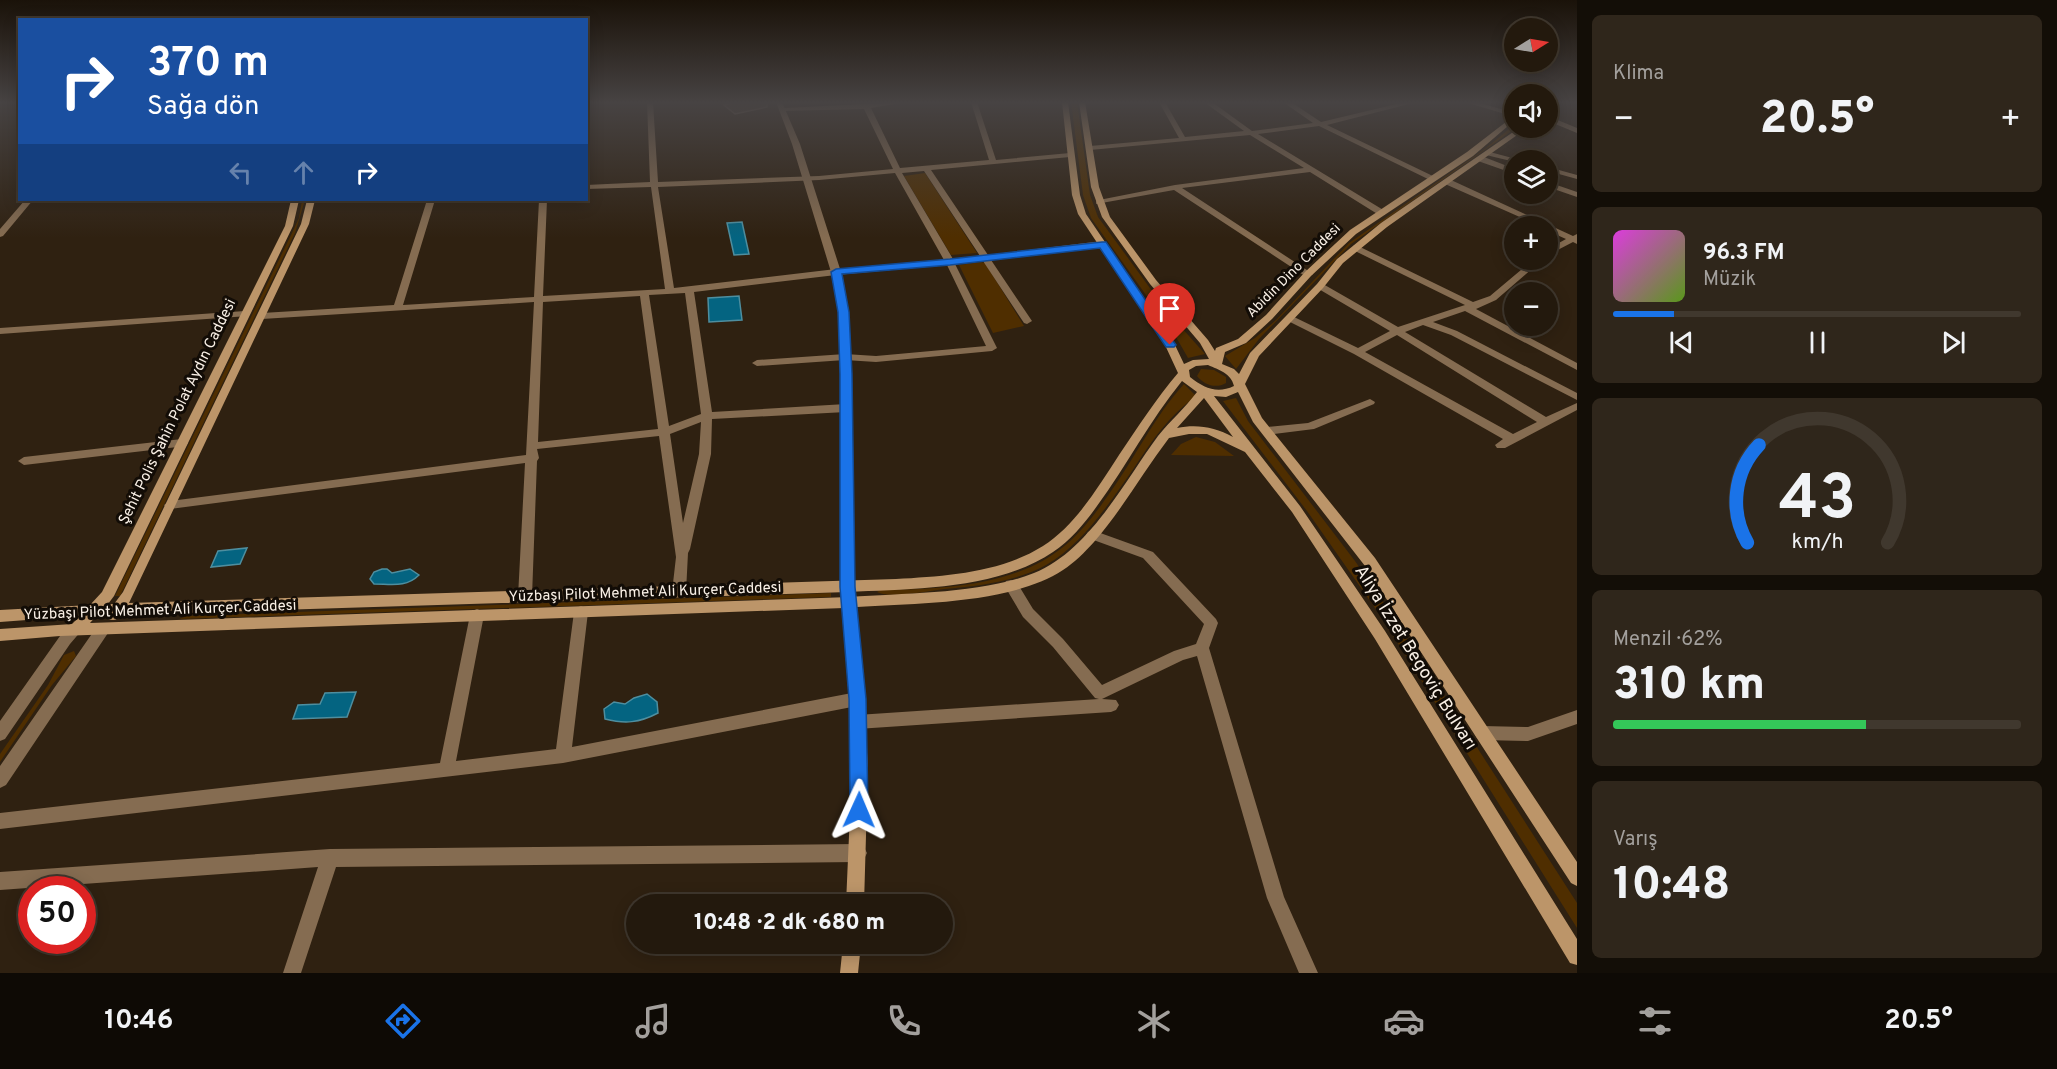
<!DOCTYPE html>
<html lang="tr">
<meta charset="utf-8">
<style>
body{margin:0;font-family:Overpass,sans-serif;background:#2f261b;color:#f1f3f6;height:100vh;display:flex;flex-direction:column;font-size:22px;white-space:nowrap}
*{box-sizing:border-box;margin:0}
p{font-size:20px;color:#a3a09d}
.icon{flex:none;width:33px;height:33px;fill:none;stroke:currentColor;stroke-width:2;stroke-linecap:round;stroke-linejoin:round}
.map{position:relative;flex:1;overflow:hidden}
.drawer{display:flex;flex-direction:column;gap:15px;padding:15px;background:#130e07;width:480px}
.drawer>*{flex:none}
.guide{position:absolute;left:18px;top:18px;width:570px;height:183px;border-radius:0px;box-shadow:0 3px 15px #0003,0 0 0 2px #40382e;background:#1a4fa0;color:#fff;overflow:hidden}
.needle{width:39px;rotate:79deg}
.controls{position:absolute;left:1504px;top:18px;display:grid;gap:12px}
.controls a{display:grid;place-items:center;width:54px;height:54px;border-radius:50%;background:#23190d;box-shadow:0 3px 15px #0003,0 0 0 2px #40382e;font-size:30px}
.speed{position:absolute;left:18px;top:876px;display:flex;gap:12px;font-size:30px;font-weight:700;text-align:center}
.speed>*{display:grid;place-content:center;width:78px;height:78px;border-radius:50%;background:#23190d;box-shadow:0 3px 15px #0003,0 0 0 2px #40382e;line-height:1}
.speed .limit{border:9px solid #d22;background:#fff;color:#111}
.pin{position:absolute;display:grid;place-items:center;width:51px;height:51px;color:#fff;margin:-62px -26px;border-radius:50% 50% 50% 0;rotate:-45deg;box-shadow:0 0 6px #0007}
.pin .icon{rotate:45deg}
.me{position:absolute;width:66px;margin:-33px;rotate:1deg;stroke-linejoin:round;filter:drop-shadow(0 0 4px #0008)}
.turn{display:flex;align-items:center;gap:21px;height:126px;padding:0 30px;font-size:27px}
.turn .icon{width:78px;height:78px;stroke-width:2.5}
.turn b{display:block;font-size:42px;line-height:51px}
.lanes{display:flex;align-items:center;height:57px;padding:0 30px;background:#0003;justify-content:center;gap:30px;direction:ltr}
.lanes .off{opacity:.35}
.big{font-size:45px;font-weight:800;line-height:1.1}
.drawer .tile{flex:1;display:flex;flex-direction:column;justify-content:center;gap:9px;min-width:0;padding:0 21px;border-radius:9px;background:#2f261b}
.drawer .dial{align-items:center;gap:0}
.dial svg{height:156px;overflow:visible;fill:none;stroke:#40382e;stroke-width:7;stroke-linecap:round;text-anchor:middle}
.dial text{fill:#f1f3f6;stroke:none}
.song{display:flex;align-items:center;gap:18px}
.cover{width:72px;height:72px;border-radius:9px;background:linear-gradient(135deg,hsl(300 70% 55%),hsl(90 70% 35%))}
.played{height:6px;border-radius:3px;background:linear-gradient(90deg,#1a73e8 15%,#40382e 15%)}
.keys{display:flex;justify-content:space-around;direction:ltr}
.heat{display:flex;justify-content:space-between;align-items:center;font-size:33px;direction:ltr}
.charge{height:9px;border-radius:4px;background:linear-gradient(90deg,#34c759 62%,#40382e 0)}
.trip{position:absolute;left:626px;top:894px;width:327px;height:60px;border-radius:30px;background:#23190d;box-shadow:0 3px 15px #0003,0 0 0 2px #40382e;font-weight:800;line-height:60px;text-align:center}
.dock{display:flex;height:96px;justify-content:space-around;align-items:center;background:#0e0a05;color:#a3a09d}
.dock .icon{width:42px;height:42px}
.dock .current{color:#1a73e8}
.dock b{font-size:27px;color:#f1f3f6}
main{display:flex;flex:1;min-height:0}
.map>svg:first-child{display:block}
.green{fill:#4f2e00}
.water{fill:#046481;stroke:#4e8e9f;stroke-width:1.5}
.building{fill:#4a3b2b;stroke:#7c6b5a;stroke-width:1.5}
.lines{fill:none;stroke-linecap:round;stroke-linejoin:round}
.minor{fill:#856c51;fill-rule:evenodd}
.tertiary{fill:#856c51;fill-rule:evenodd}
.secondary{fill:#bc9569;fill-rule:evenodd}
.route{fill:#1a73e8;stroke:#114b97;stroke-width:1.5}
.labels{text-anchor:middle;dominant-baseline:central;stroke-width:6;stroke-linejoin:round;paint-order:stroke}
.far-street-label{font-size:14px;fill:#f9f0e6;stroke:#120c06}
.street-label{font-size:15px;fill:#f9f0e6;stroke:#120c06}
.near-street-label{font-size:18px;fill:#f9f0e6;stroke:#120c06}
</style>
<main>
<div class="map">
<svg width="1577" height="973" viewBox="0 0 1577 973">
<rect width="100%" height="100%" fill="#2f2111"/>
<path class="green" d="M1071 102H1077L1090 195 1098 217 1166 310 1205 354 1188 358 1176 337 1091 218 1083 195Z
M1515 124 1516 128 1351 244 1259 339 1236 369 1225 356 1255 338 1276 320 1349 243 1485 149Z
M925 173 977 253 951 255 904 176Z
M302 200H305L295 233 120 596H115L292 233 299 218Z
M981 262 985 263 1024 326 993 333 959 265Z
M1201 369 1214 370 1226 377V383C1216 389 1204 385 1197 376Z
M1184 384 1196 396C1168 417 1153 439 1134 468 1110 502 1083 544 1046 565 1015 582 978 586 944 589 928 591 890 599 877 592L880 590C942 589 1018 587 1068 543 1083 530 1098 510 1109 494 1135 458 1154 417 1184 384Z
M1236 398 1248 421 1355 561 1392 615 1577 903V928L1382 618 1307 511 1223 401Z
M1196 437 1215 442 1234 456 1171 455 1181 444Z
M831 593V597L179 619 187 616Z
M74 651 76 656 52 685 0 762V754L48 685 64 655Z"/>
<path class="water" d="M742 222 749 254 734 255 727 223Z
M739 296 742 320 709 322 708 298Z
M247 548 240 564 211 567 218 551Z
M382 569H387L392 573 410 569 419 575C406 588 391 584 374 584L370 579 374 572Z
M356 692 347 717 293 719 298 705 320 704 325 693Z
M647 694 657 702 658 713C639 723 625 724 605 719L604 709 614 702 625 704 634 698Z"/>
<path class="building" d="M736 102H767V107L735 114 724 105Z"/>
<g class="lines">
<path class="minor" d="M647 102H653L658 182 819 176 893 169 864 109 782 111V109L784 108 906 102 871 108 900 168 989 160 971 102H977L996 160 1070 153 1074 155 1070 157 931 170 988 255 1102 241 1106 244 1102 247 991 260 1032 321 1027 324 1024 323 983 261 955 264 997 348 992 351 876 362 845 360 757 366 752 363 757 360 845 354 876 356 986 346 947 265 836 275 694 292 712 412 846 404 851 408 846 412 712 419 711 454 690 549 688 553 686 592 684 596 679 597 674 596 672 592 676 557 659 436 537 449 539 458 537 461 532 597 530 601 525 602 520 601 518 597 525 463 170 509 166 508 164 505 170 501 526 455 534 302 262 319 257 316 262 313 394 305 427 200H435L403 305 534 297 539 200H547L543 296 665 289 651 187 586 189V185L650 182ZM924 171 980 256 953 259 902 173ZM895 173 944 260 836 269 674 288 658 187 819 180ZM685 293 701 414 669 426 649 295ZM640 296 658 429 538 442 543 302ZM701 422 699 454 683 523 670 434Z
M1159 102H1165L1185 137 1244 131 1204 102H1212L1252 131 1313 123 1283 102H1291L1321 122 1405 102H1417L1327 125 1437 178 1430 180 1319 126 1258 134 1385 211V215H1379L1310 172 1182 188 1313 274 1308 277 1305 276 1174 190 1096 204V200H1099L1175 185 1304 168 1250 135 1090 150 1086 148 1090 146 1179 138Z
M1548 116 1577 128V133L1548 121Z
M1486 151 1520 160 1515 162 1486 155Z
M1478 157H1484L1515 169V174L1478 161Z
M1548 167 1577 175V179L1548 171Z
M1445 180H1451L1573 236 1577 234V244L1573 242 1548 255V249L1566 239 1548 231V226H1540L1445 184Z
M1548 182 1577 192V197L1548 187Z
M25 200H33L3 236 0 237V229Z
M1356 245 1473 302 1490 296 1533 260H1542L1496 300 1476 309 1577 363V370L1465 311 1433 322 1457 331 1577 393V400L1451 335 1423 325 1405 332 1546 417 1577 403V410L1505 448H1497L1495 445 1503 439 1354 354 1286 320V316H1292L1358 348 1390 331 1317 288V284H1323L1398 327 1465 305 1353 250V246ZM1397 335 1537 422 1513 434 1365 352Z
M245 311 248 312V316L0 334V328Z
M1370 399 1375 402 1374 404 1314 429 1267 435 1261 431 1267 427 1308 423Z
M182 439 188 443 186 446 24 465 18 461 24 457Z
M1092 530 1153 552 1216 619 1218 623 1209 648 1284 897 1318 973H1299L1267 898 1197 656 1183 660 1102 699 1116 700 1119 705 1116 710 1111 712 857 729 852 727 849 722 852 717 857 715 1099 699 1095 698 1053 647 1023 617 1004 585 1006 581 1011 580 1016 581 1033 609 1063 639 1102 685 1174 651 1196 644 1204 624 1143 558 1088 538 1086 535 1088 532Z
M581 606 586 608 588 612 572 747 857 692 862 694 864 699 862 704 857 706 563 763 0 829V813L440 763 470 615 472 611 477 609 482 611 484 615 456 761 556 749 574 612 576 608Z
M103 623 108 625 110 629 108 633 6 785 0 788V766L98 625Z
M75 624 80 626 82 630 70 644 5 739 0 741V721L60 636 70 626Z
M1577 710V724L1528 741 1482 740 1477 738 1474 733 1477 728 1482 726 1528 727Z
M858 844 864 847 867 853 864 859 858 862 336 867 301 973H283L318 867 0 890V872L330 849Z"/>
<path class="tertiary" d="M776 102H782L800 144 841 272 848 312 851 374 855 587 857 602 855 606 850 607 845 606 841 587V374L838 312 831 272 792 144Z
M1465 102H1476L1515 113V117Z"/>
<path class="secondary" d="M1062 102H1068L1080 195 1086 214 1175 345 1184 364 1193 360 1209 359 1200 343 1150 284 1102 217 1091 187 1079 102H1085L1099 187 1110 217 1156 280 1208 340 1215 351 1216 348 1238 339 1266 315 1305 272 1350 230 1467 152 1515 115V120L1473 156 1356 234 1311 276 1272 319 1246 343 1225 352 1222 364 1234 369 1239 374 1250 353 1317 284 1337 259 1381 223 1519 128H1527L1387 227 1343 263 1323 288 1259 356 1245 384 1262 418 1375 558 1577 862V886L1571 883 1365 566 1253 422 1238 392 1226 397 1214 396 1300 506 1385 631 1577 939V965L1570 963 1375 639 1292 512 1245 452 1207 434H1189L1169 438C1143 472 1122 510 1094 542 1085 552 1074 563 1063 570 1011 604 918 603 857 607L868 767 864 904H846L852 767 844 608 60 636 0 641V629L72 624 80 616 0 622V610L90 605 102 592 285 226 291 200H299L293 226 114 596 108 604H114L123 592 301 224 307 200H315L309 224 129 603 896 579C945 576 1000 573 1043 546 1076 525 1098 487 1119 455 1138 427 1156 399 1178 373L1165 345 1078 214 1072 195ZM1208 365C1219 370 1231 373 1234 386 1217 394 1204 388 1190 377L1189 370 1196 366ZM1182 381 1197 392C1185 408 1170 421 1158 436 1124 482 1089 551 1034 573 982 594 907 593 850 597L90 623 97 615H106L108 619C114 621 117 620 121 615L848 592C913 589 997 590 1053 552 1070 541 1085 523 1097 506 1127 465 1150 420 1182 381ZM1204 398 1233 437C1215 427 1197 424 1177 428Z
M1552 102H1559L1548 111V105Z
M843 944H861L858 973H840Z"/>
</g>
<linearGradient id="sky" x2="0" y2="1"><stop stop-color="#1a1209"/><stop offset="0.43" stop-color="#474343"/><stop offset="1" stop-color="#474343" stop-opacity="0"/></linearGradient>
<rect width="1577" height="238" fill="url(#sky)"/>
<path class="route" d="M1102 242H1106L1176 345 1174 347H1166L1100 248 950 265 842 274 849 312 852 374 855 587 866 699 868 810 866 816 859 819 852 816 850 810 849 699 840 587V374L838 312 831 272 836 269 950 259Z"/>
<g class="labels">
<g class="far-street-label">
<text transform="translate(1294 271) rotate(-45)">Abidin Dino Caddesi</text>
</g>
<g class="street-label">
<text transform="translate(178 412) rotate(-64)">Şehit Polis Şahin Polat Aydın Caddesi</text>
<text transform="translate(645 593) rotate(-2)">Yüzbaşı Pilot Mehmet Ali Kurçer Caddesi</text>
<text transform="translate(160 611) rotate(-2)">Yüzbaşı Pilot Mehmet Ali Kurçer Caddesi</text>
</g>
<g class="near-street-label">
<text transform="translate(1415 658) rotate(58)">Aliya İzzet Begoviç Bulvarı</text>
</g>
</g>
</svg>
<div class="controls">
<a><svg class="needle" viewBox="-14 -14 28 28"><path d="M0-13l5 13h-10z" fill="#e53935"/><path d="M0 13l5-13h-10z" fill="#a3a09d"/></svg></a>
<a><svg class="icon" aria-label="sound" viewBox="0 0 24 24"><path d="M4 9h4l5-4v14l-5-4H4zM17 9q2 3 0 6"/></svg></a>
<a><svg class="icon" aria-label="layers" viewBox="0 0 24 24"><path d="M12 4l9 5-9 5-9-5zM3 14l9 5 9-5"/></svg></a>
<a>+</a>
<a>−</a>
</div>
<div class="speed"><div class="limit">50</div></div>
<div class="pin" style="left:1170px;top:345px;background:#d93025"><svg class="icon" aria-label="arrive" viewBox="0 0 24 24"><path d="M6 21V4h12l-3 4 3 4H6"/></svg></div>
<svg class="me" style="left:859px;top:810px" viewBox="-20 -20 40 40"><path d="M0-17L14 15 0 8-14 15z" fill="#1a73e8" stroke="#fff" stroke-width="4"/></svg>
<div class="trip">10:48 · 2 dk · 680 m</div>
<div class="guide">
<div class="turn"><svg class="icon" aria-label="right" viewBox="0 0 24 24"><path d="M7 20v-9h11M14 6l5 5-5 5"/></svg><div><b>370 m</b>Sağa dön</div></div>
<div class="lanes"><svg class="icon off" aria-label="left" viewBox="0 0 24 24"><path d="M17 20v-9H6M10 6l-5 5 5 5"/></svg><svg class="icon off" aria-label="ahead" viewBox="0 0 24 24"><path d="M12 20V5M6 11l6-6 6 6"/></svg><svg class="icon" aria-label="right" viewBox="0 0 24 24"><path d="M7 20v-9h11M14 6l5 5-5 5"/></svg></div>
</div>
</div>
<section class="drawer">
<div class="tile"><p>Klima</p>
<div class="heat"><a>−</a><b class="big">20.5°</b><a>+</a></div>
</div>
<div class="tile">
<div class="song"><i class="cover"></i><div><b>96.3 FM</b><p>Müzik</p></div></div>
<div class="played"></div>
<div class="keys"><svg class="icon" aria-label="previous" viewBox="0 0 24 24"><path d="M18 5L8 12l10 7zM5 5v14"/></svg><svg class="icon" aria-label="pause" viewBox="0 0 24 24"><path d="M8 5v14M16 5v14"/></svg><svg class="icon" aria-label="next" viewBox="0 0 24 24"><path d="M6 5l10 7-10 7zM19 5v14"/></svg></div>
</div>
<div class="tile dial"><svg viewBox="0 0 100 80">
<path d="M14 69A42 42 0 1 1 86 69"/>
<path d="M14 69A42 42 0 0 1 20 19" stroke="#1a73e8"/>
<text x="50" y="56" font-size="32" font-weight="700">43</text>
<text x="50" y="72" font-size="11">km/h</text>
</svg></div>
<div class="tile"><p>Menzil · 62%</p><b class="big">310 km</b><div class="charge"></div></div>
<div class="tile"><p>Varış</p><b class="big">10:48</b></div>
</section>
</main>
<nav class="dock">
<b>10:46</b>
<svg class="icon current" aria-label="directions" viewBox="0 0 24 24"><path d="M12 3l9 9-9 9-9-9zM9 14v-3h6M13 9l2 2-2 2"/></svg>
<svg class="icon" aria-label="music" viewBox="0 0 24 24"><path d="M9 18V5l10-2v13"/><circle cx="6" cy="18" r="3"/><circle cx="16" cy="16" r="3"/></svg>
<svg class="icon" aria-label="phone" viewBox="0 0 24 24"><path d="M5 4h4l2 5-3 2q2 4 5 5l2-3 5 2v4C11 20 4 13 5 4z"/></svg>
<svg class="icon" aria-label="climate" viewBox="0 0 24 24"><path d="M12 3v18M4 7l16 10M4 17L20 7"/></svg>
<svg class="icon" aria-label="car" viewBox="0 0 24 24"><path d="M5 17H2v-5l4-1 3-4h7l3 4 3 1v5h-3M9 17h6M6 11h13"/><circle cx="7" cy="17" r="2"/><circle cx="17" cy="17" r="2"/></svg>
<svg class="icon" aria-label="filters" viewBox="0 0 24 24"><path d="M4 7h16M4 17h16"/><circle cx="9" cy="7" r="2"/><circle cx="15" cy="17" r="2"/></svg>
<b>20.5°</b>
</nav>
